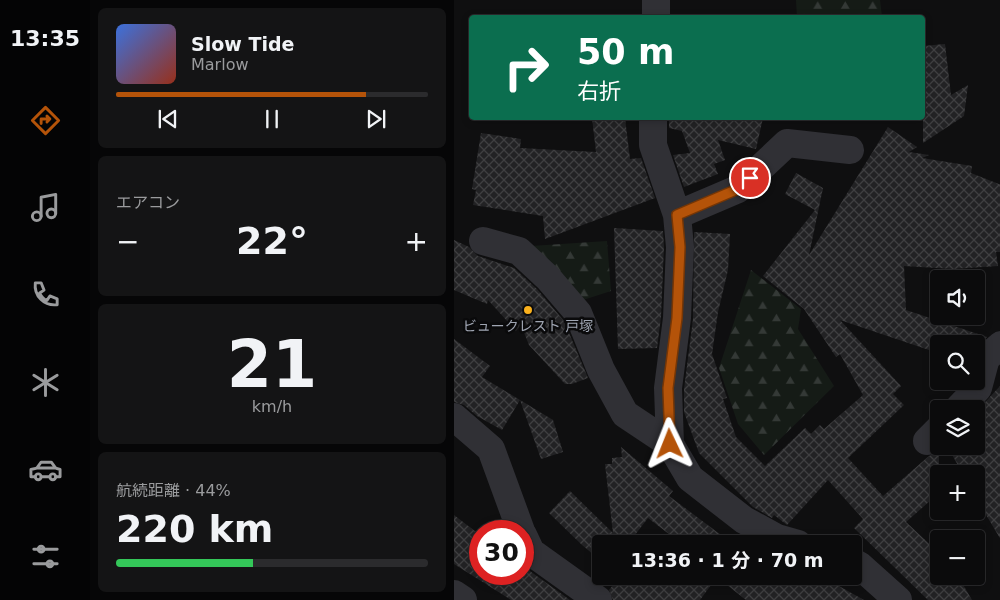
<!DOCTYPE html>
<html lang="ja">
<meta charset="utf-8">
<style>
body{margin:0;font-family:"DejaVu Sans","Noto Sans JP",sans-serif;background:#141415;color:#f1f3f6;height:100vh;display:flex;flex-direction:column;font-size:19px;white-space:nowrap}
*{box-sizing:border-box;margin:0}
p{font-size:16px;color:#9a9b9d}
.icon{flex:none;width:28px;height:28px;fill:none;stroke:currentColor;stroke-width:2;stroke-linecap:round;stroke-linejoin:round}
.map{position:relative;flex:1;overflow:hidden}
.side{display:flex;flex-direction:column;gap:8px;padding:8px;background:#060607;width:364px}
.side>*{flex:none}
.guide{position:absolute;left:15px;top:15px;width:456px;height:105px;border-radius:5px;box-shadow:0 2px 8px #0003,0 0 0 1px #2b2b2d;background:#0b6e4f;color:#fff;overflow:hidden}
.fabs{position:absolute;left:476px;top:270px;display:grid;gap:10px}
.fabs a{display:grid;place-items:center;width:55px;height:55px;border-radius:5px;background:#0b0b0c;box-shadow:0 2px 8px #0003,0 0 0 1px #2b2b2d;font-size:25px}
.speed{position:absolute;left:15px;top:520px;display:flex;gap:10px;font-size:25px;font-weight:700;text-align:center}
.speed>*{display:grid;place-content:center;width:65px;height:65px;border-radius:50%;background:#0b0b0c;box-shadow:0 2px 8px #0003,0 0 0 1px #2b2b2d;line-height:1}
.speed .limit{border:8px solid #d22;background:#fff;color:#111}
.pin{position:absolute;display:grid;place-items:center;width:42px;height:42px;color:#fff;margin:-21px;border:2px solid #fff;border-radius:50%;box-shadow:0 1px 5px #0007}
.me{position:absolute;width:55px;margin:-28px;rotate:358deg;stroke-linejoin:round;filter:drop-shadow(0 0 4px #0008)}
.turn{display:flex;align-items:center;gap:18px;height:105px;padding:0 25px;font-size:22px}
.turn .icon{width:65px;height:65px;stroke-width:2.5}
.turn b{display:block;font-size:35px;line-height:42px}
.big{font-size:38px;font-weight:700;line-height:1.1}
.side .card{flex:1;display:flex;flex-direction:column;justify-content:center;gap:8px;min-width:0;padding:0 18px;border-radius:8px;background:#141415}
.side .dial{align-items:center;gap:0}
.dial b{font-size:65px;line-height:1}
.song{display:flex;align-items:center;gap:15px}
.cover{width:60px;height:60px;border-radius:8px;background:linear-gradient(135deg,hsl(220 70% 55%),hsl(10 70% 35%))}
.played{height:5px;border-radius:2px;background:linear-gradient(90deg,#b45309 80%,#2b2b2d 80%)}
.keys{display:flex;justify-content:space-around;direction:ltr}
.heat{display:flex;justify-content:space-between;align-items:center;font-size:28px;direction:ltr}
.charge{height:8px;border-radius:4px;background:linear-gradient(90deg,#34c759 44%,#2b2b2d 0)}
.trip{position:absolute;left:138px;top:535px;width:270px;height:50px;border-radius:5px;background:#0b0b0c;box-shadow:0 2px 8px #0003,0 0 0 1px #2b2b2d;font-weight:700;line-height:50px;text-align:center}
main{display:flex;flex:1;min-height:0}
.tabs{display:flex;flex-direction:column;width:90px;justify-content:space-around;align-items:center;background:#040405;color:#9a9b9d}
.tabs .icon{width:35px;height:35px}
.tabs .selected{color:#b45309}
.tabs b{font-size:22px;color:#f1f3f6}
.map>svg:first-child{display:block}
.forest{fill:url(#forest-firs)}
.building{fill:url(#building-cross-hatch)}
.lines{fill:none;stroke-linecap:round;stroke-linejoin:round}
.street{stroke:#303035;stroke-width:28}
.route-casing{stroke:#753606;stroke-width:12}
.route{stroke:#b45309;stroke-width:9}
.poi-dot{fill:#fab11d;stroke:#0a0a0b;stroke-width:2}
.labels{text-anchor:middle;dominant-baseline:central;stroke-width:5;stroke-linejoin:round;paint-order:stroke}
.poi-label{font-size:14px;fill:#9fa5b2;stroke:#0a0a0b}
</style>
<main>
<nav class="tabs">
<b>13:35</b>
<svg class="icon selected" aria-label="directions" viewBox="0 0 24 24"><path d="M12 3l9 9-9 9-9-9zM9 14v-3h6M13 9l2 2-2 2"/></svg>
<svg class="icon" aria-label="music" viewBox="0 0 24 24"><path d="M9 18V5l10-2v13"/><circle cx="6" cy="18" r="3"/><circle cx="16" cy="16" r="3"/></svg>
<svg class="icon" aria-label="phone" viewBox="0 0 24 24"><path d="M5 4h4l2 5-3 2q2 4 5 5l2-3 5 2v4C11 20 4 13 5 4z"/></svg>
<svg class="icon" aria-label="climate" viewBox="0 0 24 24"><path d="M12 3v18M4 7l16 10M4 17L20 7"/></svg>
<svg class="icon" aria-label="car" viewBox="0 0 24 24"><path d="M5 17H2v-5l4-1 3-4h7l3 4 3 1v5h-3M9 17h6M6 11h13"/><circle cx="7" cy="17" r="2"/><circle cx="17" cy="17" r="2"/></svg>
<svg class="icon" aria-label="filters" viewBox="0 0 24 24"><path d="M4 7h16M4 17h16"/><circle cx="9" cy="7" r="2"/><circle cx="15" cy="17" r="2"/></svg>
</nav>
<section class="side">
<div class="card">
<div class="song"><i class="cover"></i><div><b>Slow Tide</b><p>Marlow</p></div></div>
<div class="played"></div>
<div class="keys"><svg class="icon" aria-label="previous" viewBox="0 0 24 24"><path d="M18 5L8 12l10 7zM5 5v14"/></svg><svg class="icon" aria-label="pause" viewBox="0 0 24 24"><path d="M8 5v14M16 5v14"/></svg><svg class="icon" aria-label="next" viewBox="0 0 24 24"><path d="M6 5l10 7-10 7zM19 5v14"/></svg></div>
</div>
<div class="card"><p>エアコン</p>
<div class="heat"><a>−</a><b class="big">22°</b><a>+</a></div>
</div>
<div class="card dial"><b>21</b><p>km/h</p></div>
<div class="card"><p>航続距離 · 44%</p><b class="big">220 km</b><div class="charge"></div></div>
</section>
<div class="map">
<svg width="547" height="600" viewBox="0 0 547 600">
<defs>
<pattern id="forest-firs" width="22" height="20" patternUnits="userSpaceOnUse" patternTransform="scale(1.25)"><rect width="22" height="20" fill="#151b16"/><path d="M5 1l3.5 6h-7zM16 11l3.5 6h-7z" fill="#343936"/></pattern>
<pattern id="building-cross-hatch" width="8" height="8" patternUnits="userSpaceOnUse" patternTransform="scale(1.25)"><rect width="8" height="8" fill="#222224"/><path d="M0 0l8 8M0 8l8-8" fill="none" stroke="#3f3f41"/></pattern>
</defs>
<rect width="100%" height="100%" fill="#0f0f10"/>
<path class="forest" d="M342 0H426L428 17H343Z
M153 241 157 291 129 300 77 246Z
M297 270 347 309 344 329 380 386 310 455 284 424 265 368Z"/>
<path class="building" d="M491 44 497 95 514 85 510 116 469 143V46Z
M138 118H171L176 159 187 158 201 198 91 239 89 216 19 205 22 190 18 189 27 133 67 139 66 148 142 152Z
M215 118H309L302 149 264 140 271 160 260 164 264 174 230 187 219 155 236 153 228 131 215 128Z
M434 127 463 147 455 152 475 155 468 158 518 166 517 173 547 185V252H542L544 266 499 269 450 266 452 310 533 337 525 344H480L478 351 386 320 447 386 439 394 450 405 394 458 429 496 475 456 485 451V493L452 522 485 553V576H504L518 600H474L400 528 409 519 374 480 333 525 320 515 318 518 299 507 245 453 230 412V389L239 319 240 232 276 234 274 270 264 312 258 354 273 398 269 399 282 437 311 466 351 428 357 434 366 425 370 429 409 395 386 354 382 357 350 309 309 276 361 210 331 194 342 173 369 188 355 255Z
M160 228 209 231 210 247 207 317 203 348 164 349Z
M0 240 15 247 24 256 60 268 83 289 110 321 134 378 118 384H111L75 345 67 325 62 331 34 300 33 304 0 290Z
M0 339 36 366 28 377 66 400 48 430 23 416 10 405 0 402Z
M547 385V540L522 498V474H509L493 446H522V412Z
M66 400 99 420 109 452 87 459Z
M167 447 219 491 215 496 279 544H228L194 518 174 544H146V560L128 545 95 513 116 491 159 533 151 464H158V458L168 457Z
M0 515 26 535V574H69V566L116 600H57L0 564Z
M166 576H367L410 600H292L263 577 246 600H159L155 590Z"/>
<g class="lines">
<path class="street" d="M202 18V0
M199 118V145L223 215 226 247 223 318 214 388 216 444
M223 215 284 189 333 143 396 150
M29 241 65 251 94 278 124 313 147 370 171 414 216 444 236 478 290 520 323 538 344 544
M504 409 524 388 532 358 547 345
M0 417 37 449 67 531
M473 441 485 429
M69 535 77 552 144 600
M399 562 406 566 444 600
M0 594 9 600"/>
</g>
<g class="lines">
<g class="route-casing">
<path id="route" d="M216 444 214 388 223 318 226 247 223 215 284 189 296 178"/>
</g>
<use href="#route" class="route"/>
</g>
<circle class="poi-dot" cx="74" cy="310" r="5"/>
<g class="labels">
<g class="poi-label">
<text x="74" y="326">ビュークレスト 戸塚</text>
</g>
</g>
</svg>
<div class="fabs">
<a><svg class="icon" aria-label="sound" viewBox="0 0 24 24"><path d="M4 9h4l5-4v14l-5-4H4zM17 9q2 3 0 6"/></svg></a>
<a><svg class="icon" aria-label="search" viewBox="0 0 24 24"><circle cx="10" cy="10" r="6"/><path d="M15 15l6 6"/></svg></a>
<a><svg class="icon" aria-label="layers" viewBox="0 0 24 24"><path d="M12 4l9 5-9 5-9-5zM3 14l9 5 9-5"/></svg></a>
<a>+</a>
<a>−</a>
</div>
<div class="speed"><div class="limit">30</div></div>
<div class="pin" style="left:296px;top:178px;background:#d93025"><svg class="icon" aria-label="arrive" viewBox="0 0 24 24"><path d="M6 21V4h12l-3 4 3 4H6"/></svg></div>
<svg class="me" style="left:216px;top:444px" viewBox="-20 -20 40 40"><path d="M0-17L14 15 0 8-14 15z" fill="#b45309" stroke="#fff" stroke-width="4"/></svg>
<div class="trip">13:36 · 1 分 · 70 m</div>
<div class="guide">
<div class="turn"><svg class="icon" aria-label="right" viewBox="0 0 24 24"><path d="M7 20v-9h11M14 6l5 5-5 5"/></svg><div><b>50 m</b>右折</div></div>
</div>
</div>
</main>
